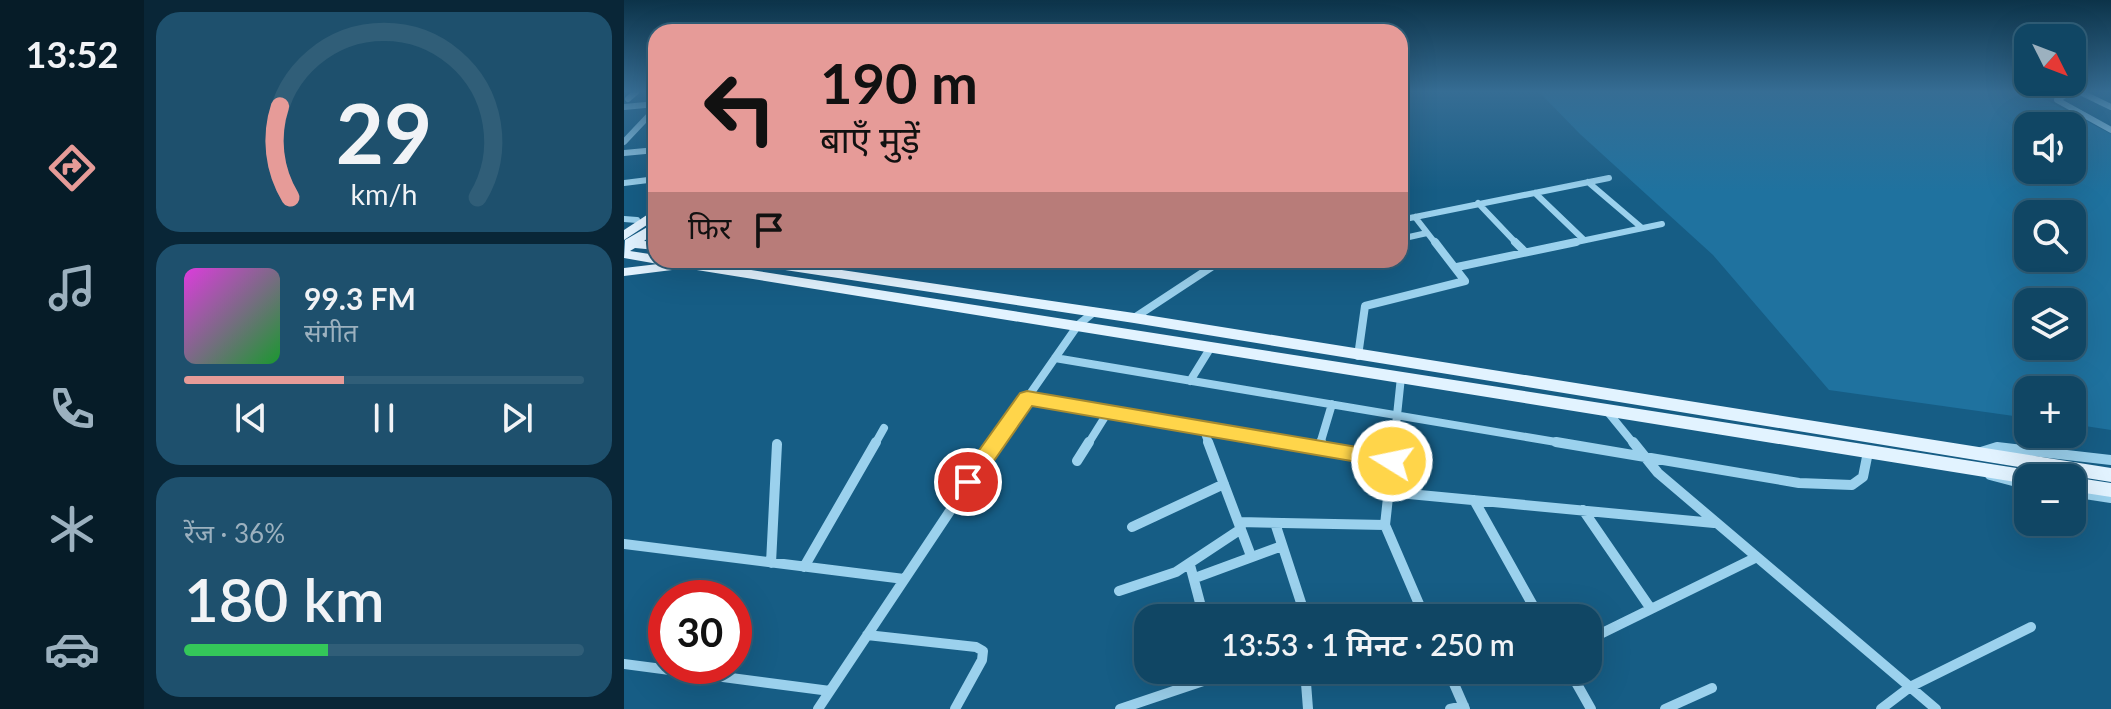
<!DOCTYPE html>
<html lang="hi">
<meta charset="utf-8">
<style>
body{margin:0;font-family:Lato,"Noto Sans Devanagari",sans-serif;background:#1e506d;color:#f1f3f6;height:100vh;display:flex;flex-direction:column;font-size:30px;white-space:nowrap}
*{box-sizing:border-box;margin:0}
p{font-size:26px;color:#9cb1bf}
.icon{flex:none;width:44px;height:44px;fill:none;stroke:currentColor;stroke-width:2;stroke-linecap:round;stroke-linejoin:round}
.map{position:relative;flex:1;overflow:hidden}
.sheet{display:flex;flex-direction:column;gap:12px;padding:12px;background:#092637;width:480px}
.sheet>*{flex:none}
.top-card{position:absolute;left:24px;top:24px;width:760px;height:244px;border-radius:24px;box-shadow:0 8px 32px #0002,0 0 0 2px #305e78;background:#e69b98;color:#111;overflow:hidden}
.needle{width:52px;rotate:132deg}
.tools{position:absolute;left:1390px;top:24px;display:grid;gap:16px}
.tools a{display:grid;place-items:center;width:72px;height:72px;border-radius:16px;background:#104664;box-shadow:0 8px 32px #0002,0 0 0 2px #305e78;font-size:40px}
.speed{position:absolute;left:24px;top:580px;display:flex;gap:16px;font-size:40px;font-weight:700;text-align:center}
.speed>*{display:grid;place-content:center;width:104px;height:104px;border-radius:50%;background:#104664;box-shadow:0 8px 32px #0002,0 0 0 2px #305e78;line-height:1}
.speed .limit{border:12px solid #d22;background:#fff;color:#111}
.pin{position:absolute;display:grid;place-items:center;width:68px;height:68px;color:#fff;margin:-34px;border:4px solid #fff;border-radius:50%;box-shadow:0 2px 8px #0007}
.me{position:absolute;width:88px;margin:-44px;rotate:280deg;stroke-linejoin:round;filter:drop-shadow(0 0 6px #0008)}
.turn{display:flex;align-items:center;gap:28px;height:168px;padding:0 40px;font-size:36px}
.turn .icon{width:104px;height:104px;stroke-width:2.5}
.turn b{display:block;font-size:56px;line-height:68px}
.then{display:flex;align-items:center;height:76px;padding:0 40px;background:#0003;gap:16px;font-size:30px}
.big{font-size:60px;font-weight:600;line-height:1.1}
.sheet .card{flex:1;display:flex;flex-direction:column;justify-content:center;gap:12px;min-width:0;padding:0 28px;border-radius:24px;background:#1e506d}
.sheet .dial{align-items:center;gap:0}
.dial svg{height:208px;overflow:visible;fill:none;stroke:#305e78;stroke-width:7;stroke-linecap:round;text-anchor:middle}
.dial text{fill:#f1f3f6;stroke:none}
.song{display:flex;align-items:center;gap:24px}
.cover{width:96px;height:96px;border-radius:12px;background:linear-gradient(135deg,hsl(300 70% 55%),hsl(130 70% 35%))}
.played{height:8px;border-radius:4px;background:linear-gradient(90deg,#e69b98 40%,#305e78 40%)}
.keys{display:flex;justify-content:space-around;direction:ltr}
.charge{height:12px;border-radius:6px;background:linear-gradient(90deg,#34c759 36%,#305e78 0)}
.trip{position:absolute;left:510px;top:604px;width:468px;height:80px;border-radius:24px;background:#104664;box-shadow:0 8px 32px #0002,0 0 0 2px #305e78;font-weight:600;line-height:80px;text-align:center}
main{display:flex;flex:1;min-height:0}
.dock{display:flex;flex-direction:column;width:144px;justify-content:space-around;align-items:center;background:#061c28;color:#9cb1bf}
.dock .icon{width:56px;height:56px}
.dock .active{color:#e69b98}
.dock b{font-size:36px;color:#f1f3f6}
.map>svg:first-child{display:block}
.green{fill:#1f729f;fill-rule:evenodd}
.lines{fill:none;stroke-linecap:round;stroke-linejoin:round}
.street-far2{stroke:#9bd1ed;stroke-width:6}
.street-far1{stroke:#9bd1ed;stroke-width:8}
.street{stroke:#9bd1ed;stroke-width:10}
.primary{fill:#e2f3ff;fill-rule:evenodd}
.route{fill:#ffd54a;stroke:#a68a30;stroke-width:2}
</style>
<main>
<nav class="dock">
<b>13:52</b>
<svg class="icon active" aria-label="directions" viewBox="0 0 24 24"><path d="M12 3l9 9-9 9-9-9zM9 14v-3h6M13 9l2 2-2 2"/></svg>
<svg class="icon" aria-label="music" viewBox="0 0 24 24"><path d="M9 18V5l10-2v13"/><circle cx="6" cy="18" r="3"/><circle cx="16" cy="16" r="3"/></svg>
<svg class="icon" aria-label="phone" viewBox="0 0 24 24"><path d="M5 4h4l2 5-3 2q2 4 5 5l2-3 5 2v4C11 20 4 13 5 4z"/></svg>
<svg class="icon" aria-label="climate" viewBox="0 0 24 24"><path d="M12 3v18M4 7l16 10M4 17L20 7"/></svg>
<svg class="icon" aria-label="car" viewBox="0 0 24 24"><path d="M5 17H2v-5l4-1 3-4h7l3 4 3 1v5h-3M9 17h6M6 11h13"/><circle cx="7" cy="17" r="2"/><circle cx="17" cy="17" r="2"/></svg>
</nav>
<section class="sheet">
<div class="card dial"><svg viewBox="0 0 100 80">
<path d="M14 69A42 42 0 1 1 86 69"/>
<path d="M14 69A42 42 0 0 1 10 34" stroke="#e69b98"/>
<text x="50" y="56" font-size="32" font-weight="700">29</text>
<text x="50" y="72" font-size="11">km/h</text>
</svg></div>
<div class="card">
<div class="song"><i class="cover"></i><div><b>99.3 FM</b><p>संगीत</p></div></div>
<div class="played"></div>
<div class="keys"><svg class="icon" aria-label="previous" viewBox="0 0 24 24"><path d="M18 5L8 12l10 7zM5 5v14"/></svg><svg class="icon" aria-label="pause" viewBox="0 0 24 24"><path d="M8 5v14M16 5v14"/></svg><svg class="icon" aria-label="next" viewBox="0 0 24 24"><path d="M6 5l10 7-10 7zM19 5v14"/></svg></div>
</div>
<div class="card"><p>रेंज · 36%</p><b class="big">180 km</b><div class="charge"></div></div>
</section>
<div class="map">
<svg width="1487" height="709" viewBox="0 0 1487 709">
<rect width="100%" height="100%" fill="#165d85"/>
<path class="green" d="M915 92H1407L1487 134V430L1448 424V390H1404V418L1205 390 1089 255 956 134ZM1404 126H1448V170H1404ZM1404 214H1448V258H1404ZM1404 302H1448V346H1404Z"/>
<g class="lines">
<path class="street-far2" d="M1446 92 1433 100 1487 130
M1456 92 1487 107
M4 99 12 92
M0 107 32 104
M0 142 32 108
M0 153 32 150
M964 182 1018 228
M0 183 32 179
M911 193 959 239
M854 203 893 244
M791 217 812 244
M0 219 13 220
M776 220 985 178
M776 239 803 233
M943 244 1038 224"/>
<path class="street-far1" d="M891 242 901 252
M833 267 952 242
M510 318 598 260
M734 356 741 306 841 281 811 242
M431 358 944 444
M566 381 587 347
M403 398 671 444
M983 411 1010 444
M579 428 585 444
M251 444 260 428
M371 444 454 325 470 312
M464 444 484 412
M696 444 708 404
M770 444 777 377"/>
<path class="street" d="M584 442 627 556
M659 442 768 461
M770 442 761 525 801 618
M932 442 1175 483 1228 485 1239 477 1244 452
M1009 442 1034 473 1312 709
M695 448 697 442
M1357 452 1373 447 1487 460
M453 461 465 442
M1366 475 1404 485
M764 492 1090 523
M1448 492 1487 498
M850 500 916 618
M959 510 1027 609
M615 522 761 525
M651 523 682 618
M508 527 600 484
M0 544 280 579
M147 563 153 444
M566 565 580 618
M180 567 252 442
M571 578 658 546
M495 591 552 572 617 529
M243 635 352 647 359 651 358 660 331 709
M964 640 1133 557
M0 664 206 691
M681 670 684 709
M824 670 841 709
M945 670 967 709
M194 709 372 442
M496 709 612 670
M826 709 840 706
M1041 709 1088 688
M1257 709 1286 687 1407 627"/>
<path class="primary" d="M32 209V219L0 240V230Z
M32 222V232L20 241 32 242V250L11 248 6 251 32 255V260H63L1411 471 1418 473 1420 478H1404V484L54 267 48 270 0 276V268L34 264 0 258 1 240Z
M115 260H150L510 313 1487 468V482L510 323 122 264Z
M1448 477 1487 483V497L1448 491V478H1444Z"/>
</g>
<linearGradient id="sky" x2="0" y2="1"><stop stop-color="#0c3349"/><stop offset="0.48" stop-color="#366d94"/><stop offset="1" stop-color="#366d94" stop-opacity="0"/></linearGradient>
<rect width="1487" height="191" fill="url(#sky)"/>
<path class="route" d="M403 391 768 453 778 461 768 468 408 406 351 488H336L333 482 336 477 396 393Z"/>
</svg>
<div class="tools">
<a><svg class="needle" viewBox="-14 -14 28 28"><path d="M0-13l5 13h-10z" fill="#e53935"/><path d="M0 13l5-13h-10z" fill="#9cb1bf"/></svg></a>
<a><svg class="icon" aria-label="sound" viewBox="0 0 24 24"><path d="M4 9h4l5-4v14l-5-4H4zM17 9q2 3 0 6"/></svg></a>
<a><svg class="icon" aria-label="search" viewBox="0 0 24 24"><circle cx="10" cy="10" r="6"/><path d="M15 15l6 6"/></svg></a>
<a><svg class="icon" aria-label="layers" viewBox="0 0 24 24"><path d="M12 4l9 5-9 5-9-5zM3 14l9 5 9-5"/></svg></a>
<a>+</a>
<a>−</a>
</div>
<div class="speed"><div class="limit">30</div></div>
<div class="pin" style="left:344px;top:482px;background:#d93025"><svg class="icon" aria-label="arrive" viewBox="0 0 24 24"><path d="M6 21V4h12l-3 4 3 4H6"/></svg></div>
<svg class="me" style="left:768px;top:461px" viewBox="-20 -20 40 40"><circle r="17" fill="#ffd54a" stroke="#fff" stroke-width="3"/><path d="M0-11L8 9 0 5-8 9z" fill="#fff"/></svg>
<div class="trip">13:53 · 1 मिनट · 250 m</div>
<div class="top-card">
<div class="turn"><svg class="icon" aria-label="left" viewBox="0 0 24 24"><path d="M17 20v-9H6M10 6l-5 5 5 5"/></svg><div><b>190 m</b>बाएँ मुड़ें</div></div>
<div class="then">फिर<svg class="icon" aria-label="arrive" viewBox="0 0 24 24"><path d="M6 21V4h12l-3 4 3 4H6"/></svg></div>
</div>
</div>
</main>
